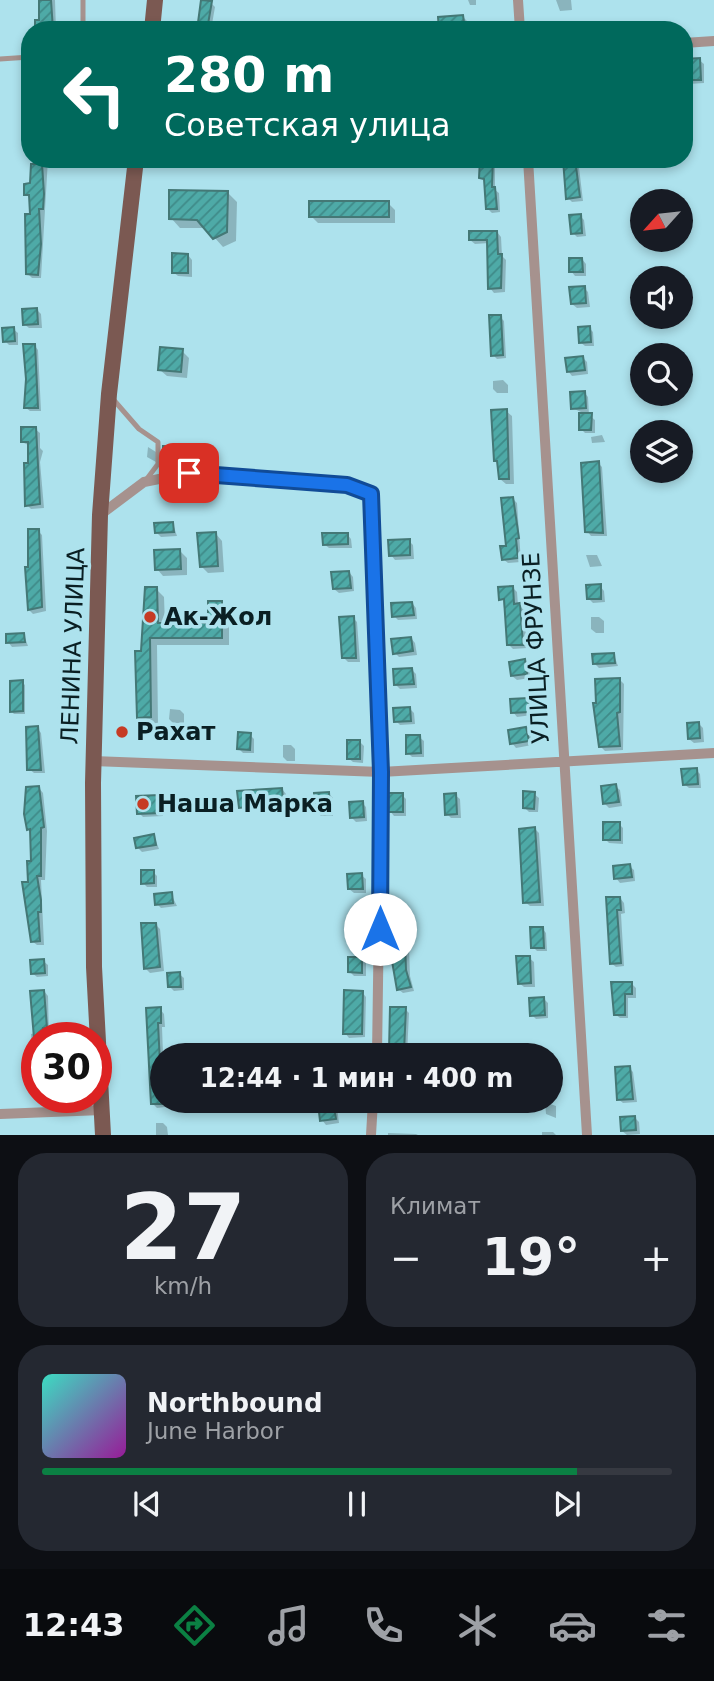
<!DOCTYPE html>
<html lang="ru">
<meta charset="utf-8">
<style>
body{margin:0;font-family:"DejaVu Sans",sans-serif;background:#242831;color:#f1f3f6;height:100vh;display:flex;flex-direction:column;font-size:26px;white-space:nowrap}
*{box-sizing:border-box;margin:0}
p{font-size:23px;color:#9ea1a6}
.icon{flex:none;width:38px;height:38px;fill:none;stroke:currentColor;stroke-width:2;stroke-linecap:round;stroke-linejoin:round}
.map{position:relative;height:1135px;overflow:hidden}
.panel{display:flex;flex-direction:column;gap:18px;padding:18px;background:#0d0f14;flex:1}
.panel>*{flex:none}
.guide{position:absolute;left:21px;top:21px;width:672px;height:147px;border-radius:28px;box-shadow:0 4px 10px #0003;background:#00695c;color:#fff;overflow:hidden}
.needle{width:46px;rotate:243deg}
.tools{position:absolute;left:630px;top:189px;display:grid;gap:14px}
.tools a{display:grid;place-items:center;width:63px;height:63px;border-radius:50%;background:#171b24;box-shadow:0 4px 10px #0003;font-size:35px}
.speed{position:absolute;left:21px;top:1022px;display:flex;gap:14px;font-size:35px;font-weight:700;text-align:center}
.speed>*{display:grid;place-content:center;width:91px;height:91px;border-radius:50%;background:#171b24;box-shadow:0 4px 10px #0003;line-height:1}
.speed .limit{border:10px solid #d22;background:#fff;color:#111}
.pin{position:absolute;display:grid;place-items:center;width:60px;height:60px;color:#fff;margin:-30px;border-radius:14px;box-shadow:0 4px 10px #0006}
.me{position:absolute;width:77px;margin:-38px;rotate:0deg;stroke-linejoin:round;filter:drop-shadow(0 0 5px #0008)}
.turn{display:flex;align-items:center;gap:24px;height:147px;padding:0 28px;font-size:32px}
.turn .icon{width:91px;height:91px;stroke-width:2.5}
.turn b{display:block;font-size:49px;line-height:60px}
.big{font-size:52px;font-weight:800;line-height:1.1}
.panel .widget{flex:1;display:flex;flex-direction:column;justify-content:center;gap:10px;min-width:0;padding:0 24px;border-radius:28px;background:#242831}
.panel .dial{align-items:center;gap:0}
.dial b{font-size:91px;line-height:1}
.song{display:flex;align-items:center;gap:21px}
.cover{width:84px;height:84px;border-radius:10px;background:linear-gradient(135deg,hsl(170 70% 55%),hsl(300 70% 35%))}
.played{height:7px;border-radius:4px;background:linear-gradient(90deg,#0b8043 85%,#363941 85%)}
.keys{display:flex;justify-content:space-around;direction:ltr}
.heat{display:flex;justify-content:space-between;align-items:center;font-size:38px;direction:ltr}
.panel .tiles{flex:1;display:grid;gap:18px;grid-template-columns:1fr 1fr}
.widget:last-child{grid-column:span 2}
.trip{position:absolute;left:150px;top:1043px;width:413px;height:70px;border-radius:35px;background:#171b24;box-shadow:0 4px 10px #0003;font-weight:800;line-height:70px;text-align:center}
.tabs{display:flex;height:112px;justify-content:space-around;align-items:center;background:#090b0e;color:#9ea1a6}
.tabs .icon{width:49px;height:49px}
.tabs .active{color:#0b8043}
.tabs b{font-size:32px;color:#f1f3f6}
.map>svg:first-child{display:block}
.shadow{fill:#0003}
.building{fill:url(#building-hatch);stroke:#447876;stroke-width:2}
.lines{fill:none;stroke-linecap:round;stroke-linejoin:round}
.service{stroke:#a6928e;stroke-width:5}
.minor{stroke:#a6928e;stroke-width:10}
.primary{stroke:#7b5952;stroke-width:16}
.route-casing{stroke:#114b97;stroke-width:18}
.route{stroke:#1a73e8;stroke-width:12}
.poi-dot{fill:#c63b24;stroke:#ade2ed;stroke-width:2.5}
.labels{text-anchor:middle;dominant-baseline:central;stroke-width:7;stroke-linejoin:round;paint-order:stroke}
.poi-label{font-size:24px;font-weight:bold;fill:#0a1f23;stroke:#ade2ed;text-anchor:start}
.street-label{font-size:24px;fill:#0a1f23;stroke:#ade2ed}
</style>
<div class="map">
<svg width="714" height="1135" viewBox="0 0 714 1135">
<defs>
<pattern id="building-hatch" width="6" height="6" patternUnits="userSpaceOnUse" patternTransform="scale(1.75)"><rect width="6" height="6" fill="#4eaaa7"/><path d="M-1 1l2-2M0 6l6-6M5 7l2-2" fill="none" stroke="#3f8a88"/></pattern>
</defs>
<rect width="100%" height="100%" fill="#ade2ed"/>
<path class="shadow" d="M41 0H55L56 30H37L41 21Z
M468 0H476V5H470Z
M556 0H571L572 10 560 11Z
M211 3 215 7 211 30H198Z
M462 16 467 21 468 30H441Z
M699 60 704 64V83L689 84 685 80Z
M21 83 30 84V97L21 93Z
M33 159H48L41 278H32L28 274 31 215V199L26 194 32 185Z
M189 159H220V164H194Z
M482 159H495V190L499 193 500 212 492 213 487 208 486 182 481 178Z
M564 159H578L583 201 572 202 568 198Z
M228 193 237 202 236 241 223 247 206 228H180L171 218Z
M388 203 395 210V223H318L311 216Z
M580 216 584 220 586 236 577 237 573 233Z
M497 232 501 237 502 256 506 260 505 292 494 293 490 288 489 243 475 244 470 240Z
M188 255 192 260V277L178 276 173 272Z
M582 259 586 264V276H575L571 271Z
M584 288 588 292 590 307 577 308 572 304Z
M37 310 41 314 42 328H29L24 324Z
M500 317 504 321 506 358 497 359 493 355Z
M589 328 593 332 594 346H585L580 342Z
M13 329 18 333V345H9L5 341Z
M35 346 38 350 41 411H30L26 408Z
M182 351 189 358 187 378 167 376 160 370Z
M583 358 587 362 588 374 572 376 568 371Z
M503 380 508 385V393H497L493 389V381Z
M584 392 588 397 589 415 595 420V433H585L581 429V412L572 408Z
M506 411 512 416 514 484H506L500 479 499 464 495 460Z
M35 429 40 433V448L43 451 40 462 44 508 31 509 27 505 30 446 22 442Z
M602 435 605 442 592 443 591 437Z
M148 447 156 452V462L147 457Z
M181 449 185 453 184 463 169 462 165 458Z
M598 463 602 467 607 536H591L587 531 588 515 583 511V499H586Z
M512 498 517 503 521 562 508 563 503 559 508 547Z
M173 524 177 536 161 537 157 533Z
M38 531 42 535 46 611 33 614 29 610 30 569Z
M216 534 222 541 224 572 208 573 201 566Z
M347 534 351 539 352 548H329L324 544Z
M409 541 413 545 414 559 395 560 391 555Z
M180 551 187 558V575L163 576 157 569Z
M586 555H597L602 566 590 567Z
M349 572 353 577 354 591 339 593 334 589Z
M600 586 604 591 605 602 593 603 589 599Z
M513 588 517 592 518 605 524 610 527 648 513 649 509 645 503 601 513 600 501 599Z
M156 589 164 597 165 625H209L221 603 229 611V645H157L158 724 147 725 139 717 143 653Z
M412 603 416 608 417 619 398 620 394 616Z
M591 617H599L604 621V633H596L591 629Z
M353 618 357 622 360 662H348L344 658Z
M24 635 28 646 12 647 8 642Z
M411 638 415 643 417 655 399 657 395 653Z
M614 655 618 666 599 668 594 663Z
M524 661 529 666 530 678 517 680 512 676Z
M412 670 416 674 417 688 400 689 396 685Z
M620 680 624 684 623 750 605 751 601 747Z
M22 682 25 685V714H14L11 711Z
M527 699 532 704V715L517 717 513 712Z
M170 709 180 710 184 714V723H173L169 719Z
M410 709 414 713 415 724 400 725 396 721Z
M699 724 703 728 704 742 694 743 689 739Z
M37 728 41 733 45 773H34L29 769Z
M526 729 530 734 532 745 516 748 512 743Z
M250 735 254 739V753H243L239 749Z
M419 737 424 741V757H412L408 753Z
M359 741 364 746 363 763 353 762 348 758Z
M283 745H291L295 749V761H287L283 757Z
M696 770 700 774 701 788H689L684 784Z
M615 786 620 790 622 806 609 808 605 804Z
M39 788 43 793 47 831 45 880H41L44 945H37L32 941 29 884 32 832 28 829Z
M282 789 286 794 287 804 259 806V809L245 811 240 807Z
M329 794 333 798V816H321L317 812Z
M534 794 539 798 538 812H529L524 807Z
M402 795 406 799V816H394L390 811Z
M455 795 460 799 461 818H451L447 814Z
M158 796 163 801V816L143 817 139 813Z
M362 803 366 807 367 821 356 822 352 818Z
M619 824 623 828V844L609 843 605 839Z
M535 829 539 833 544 906H530L525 902Z
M154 836 159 849 142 852 138 848Z
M629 866 634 870 635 881 620 883 616 878Z
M153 872 157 876V887H147L143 883Z
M361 875 366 879V893H354L349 889Z
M171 894 177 906 161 908 157 904Z
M620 898 624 903 625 913 621 914 624 966 616 967 611 963 608 899Z
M403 915 408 919 410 976 414 991 403 993 398 989 395 965 390 960Z
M360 921 364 925V938L355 937 351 933Z
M155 924 160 929 164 971 150 973 146 969Z
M542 928 546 933 547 951H537L533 947Z
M529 958 534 962 535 987H524L519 983Z
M362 959 366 963V976H354L350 972Z
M43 961 48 965V976L37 977 32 973Z
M179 974 184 978V990L174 991 169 986Z
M631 983 636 988V998H628V1018H620L615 1014 613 984Z
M44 991 48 996 49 1038H37V1051L32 1046 31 1034 36 1033Z
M362 992 366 997 365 1037 349 1038 345 1033Z
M543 998 548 1003V1018L536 1019 532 1015Z
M160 1009 164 1014 165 1027H162L165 1107 157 1108 153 1104 148 1010Z
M405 1009 409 1013 407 1055H395L391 1050Z
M37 1064V1080L33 1077V1065Z
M629 1068 633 1072 637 1102 623 1103 618 1099Z
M390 1101H411V1103L393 1104Z
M545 1102 556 1106V1118L546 1114Z
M332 1103 337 1107 339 1123 326 1125 322 1120Z
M635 1118 639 1122 640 1134 627 1135 622 1131Z
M156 1123H163L167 1127 168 1135H156Z
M542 1132H553L556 1135H542Z
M388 1133 416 1134 418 1135H388Z"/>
<path class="building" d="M39 0H51L53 30H35V20H39Z
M201 0 212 1 207 30H197Z
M463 15 465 30H439L438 17Z
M700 58 701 80H684V59Z
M480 159H493L492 187H495L497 209H486L484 179 479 178Z
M563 159H575L580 197 566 199Z
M31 164H42L44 194 43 209H39L41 244 38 275 26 274 25 214H30L29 195H24V184L30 183Z
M169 190 228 191 227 232 213 239 197 220 169 219Z
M309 201H389V217H309Z
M581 214 582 233 571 234 569 215Z
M469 231H497L498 254H502L501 288 488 289 487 240H469Z
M172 253 188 254V273H172Z
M569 258H582L583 272H569Z
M585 286 586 303 571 304 569 287Z
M37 308 38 324 23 325 22 309Z
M489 315H501L503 355 491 356Z
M590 326 591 342 579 343 578 327Z
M14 327 15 341 3 342 2 328Z
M23 344H35L38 408H24L26 379Z
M160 347 183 349 181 372 158 370Z
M583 356 585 370 567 372 565 358Z
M585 391 586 408 571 409 570 392Z
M507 409 509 479H499L497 461H494L491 410Z
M579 413H592L591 430H579Z
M21 427H36L40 504 25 506 24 463H28V442H21Z
M163 446 181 447V460L163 459Z
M599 461 603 533 585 532 581 463Z
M513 497 519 538 516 539 518 558 502 560 500 546H506L501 498Z
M173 522 174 532 155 533 154 523Z
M28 529H39L42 607 28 610 25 567H28Z
M216 532 218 566 200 567 197 533Z
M322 533H348V544L323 545Z
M410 539V555L389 556 388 540Z
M180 549 181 569 155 570 154 550Z
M349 571 351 588 333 589 331 572Z
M601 584V599H587L586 585Z
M513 586 514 604 520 603 523 645H507L504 599 499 600 498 587Z
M145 587H157L158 623H208V601H222V638H150L151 717 137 718 135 651H141Z
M412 602 414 615 392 617 391 603Z
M354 616 356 658H342L339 617Z
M24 633 25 642 6 643V634Z
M411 637 413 651 393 654 391 639Z
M614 653 615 663 593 664 592 654Z
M525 659 527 674 511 676 509 662Z
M412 668 414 684 394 685 393 669Z
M620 678V712L617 713 620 746 599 747 593 703H596L595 679Z
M23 680V711L10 712V681Z
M528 698 529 712 511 713 510 699Z
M410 707 411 721 394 722 393 708Z
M699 722 700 738 688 739 687 723Z
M38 726 41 770H27L26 727Z
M526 727 529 741 510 744 508 730Z
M238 732 251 733 250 750 237 749Z
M406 735H420L421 753 406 754Z
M347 740H360V759H347Z
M697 768 698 784 683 785 681 769Z
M616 784 619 802 603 804 601 786Z
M39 786 44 827 41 828V876H37L41 900V912H38L40 941 31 942 22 882H28L27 861H31L30 829 27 830 24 814 26 787Z
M282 788 283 801 255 802 256 806 239 808 237 791Z
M523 791 535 792 534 809 523 808Z
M329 792 330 812 315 813 314 793Z
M388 793H403V812H388Z
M456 793 457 814 445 815 444 794Z
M159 795 160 813 137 814 136 796Z
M363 801 364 817 350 818 349 802Z
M603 822H620V840H603Z
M535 827 540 902 523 903 519 829Z
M154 834 156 845 136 848 134 838Z
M630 864 632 877 614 879 613 866Z
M141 870H154V883L141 884Z
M362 873 363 889H348L347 874Z
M172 892 173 903 155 905 154 894Z
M606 897H620L621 910H617L621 963 610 964Z
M389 913H404L406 970 411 987 397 990 392 961H388Z
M349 919H361L360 934H349Z
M141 923H156L160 967 144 969Z
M530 927H543L544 948H531Z
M516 956H530L531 983 518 984Z
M348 957H362V973L348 972Z
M44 959 45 973 31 974 30 960Z
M180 972 181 987H168L167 973Z
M611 982H632V994H625V1015H614Z
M44 990 47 1028H43L44 1038H34L30 991Z
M344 990 363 991 362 1034H343Z
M544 997 545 1015 530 1016 529 998Z
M161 1007V1023H158L162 1104H151L146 1008Z
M390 1007H406L404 1052 389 1051Z
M630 1066 633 1099 617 1100 615 1067Z
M333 1101 336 1119 320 1121 318 1103Z
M635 1116 636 1130 621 1131 620 1117Z"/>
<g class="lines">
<path class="service" d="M83 30V0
M0 59 30 57
M112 398 139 429 158 442V464L146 480"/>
<path class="minor" d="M518 0 520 30
M684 43 714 41
M528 159 587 1135
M100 515 144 482 189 473 347 485 371 494 381 772 377 1055
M93 761 381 772 714 753
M0 1114 102 1110
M371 1135 373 1101"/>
<path class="primary" d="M152 30 155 0
M103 1135 94 967 93 783 100 515 109 394 136 159"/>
</g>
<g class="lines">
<g class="route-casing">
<path id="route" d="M189 473 347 485 371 494 381 772 380 929"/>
</g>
<use href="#route" class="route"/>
</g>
<g class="poi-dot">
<circle cx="150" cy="617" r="7"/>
<circle cx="122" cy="732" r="7"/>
<circle cx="143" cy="804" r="7"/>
</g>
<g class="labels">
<g class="poi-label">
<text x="164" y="617">Ак-Жол</text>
<text x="136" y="732">Рахат</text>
<text x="157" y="804">Наша Марка</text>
</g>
<g class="street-label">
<text transform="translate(73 646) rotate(-88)">ЛЕНИНА УЛИЦА</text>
<text transform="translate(536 648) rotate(-93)">УЛИЦА ФРУНЗЕ</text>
</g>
</g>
</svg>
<div class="tools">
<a><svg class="needle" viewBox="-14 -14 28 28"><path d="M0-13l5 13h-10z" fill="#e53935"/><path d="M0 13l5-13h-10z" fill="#9ea1a6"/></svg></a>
<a><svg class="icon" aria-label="sound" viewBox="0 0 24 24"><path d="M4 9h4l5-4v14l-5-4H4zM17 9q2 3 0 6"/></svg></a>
<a><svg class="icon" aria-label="search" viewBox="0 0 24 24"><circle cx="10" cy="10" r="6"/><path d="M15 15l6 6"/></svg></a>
<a><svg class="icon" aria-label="layers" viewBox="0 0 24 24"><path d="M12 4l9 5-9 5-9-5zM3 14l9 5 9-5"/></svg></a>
</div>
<div class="speed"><div class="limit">30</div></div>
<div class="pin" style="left:189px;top:473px;background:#d93025"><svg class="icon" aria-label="arrive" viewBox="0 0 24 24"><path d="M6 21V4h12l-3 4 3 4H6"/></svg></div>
<svg class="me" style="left:380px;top:929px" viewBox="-20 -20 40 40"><circle r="19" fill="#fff"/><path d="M0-13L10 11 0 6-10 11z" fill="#1a73e8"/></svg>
<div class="trip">12:44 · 1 мин · 400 m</div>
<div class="guide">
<div class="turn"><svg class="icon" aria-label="left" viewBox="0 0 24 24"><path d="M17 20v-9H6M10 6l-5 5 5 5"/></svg><div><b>280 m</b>Советская улица</div></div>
</div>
</div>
<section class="panel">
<div class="tiles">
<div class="widget dial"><b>27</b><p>km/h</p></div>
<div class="widget"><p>Климат</p>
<div class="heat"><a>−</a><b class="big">19°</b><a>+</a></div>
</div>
<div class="widget">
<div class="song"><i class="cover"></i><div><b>Northbound</b><p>June Harbor</p></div></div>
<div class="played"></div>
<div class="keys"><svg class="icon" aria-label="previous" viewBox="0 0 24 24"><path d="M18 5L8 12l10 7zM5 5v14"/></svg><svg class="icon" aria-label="pause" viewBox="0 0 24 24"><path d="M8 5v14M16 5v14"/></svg><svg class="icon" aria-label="next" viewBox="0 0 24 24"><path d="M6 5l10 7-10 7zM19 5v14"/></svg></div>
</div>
</div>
</section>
<nav class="tabs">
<b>12:43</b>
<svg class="icon active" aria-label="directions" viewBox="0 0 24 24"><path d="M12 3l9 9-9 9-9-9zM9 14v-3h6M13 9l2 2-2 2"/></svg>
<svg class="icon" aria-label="music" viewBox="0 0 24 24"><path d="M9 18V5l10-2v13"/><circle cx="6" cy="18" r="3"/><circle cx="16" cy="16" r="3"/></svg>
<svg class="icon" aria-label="phone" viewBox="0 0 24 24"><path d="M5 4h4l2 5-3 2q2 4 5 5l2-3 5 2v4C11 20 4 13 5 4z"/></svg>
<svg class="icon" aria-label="climate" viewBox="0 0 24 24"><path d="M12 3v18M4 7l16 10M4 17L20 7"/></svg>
<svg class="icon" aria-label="car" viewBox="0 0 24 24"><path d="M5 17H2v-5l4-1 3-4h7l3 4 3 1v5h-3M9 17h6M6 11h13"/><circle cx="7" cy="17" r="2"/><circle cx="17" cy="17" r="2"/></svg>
<svg class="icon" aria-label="filters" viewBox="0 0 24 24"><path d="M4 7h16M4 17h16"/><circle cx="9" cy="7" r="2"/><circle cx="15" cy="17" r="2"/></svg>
</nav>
